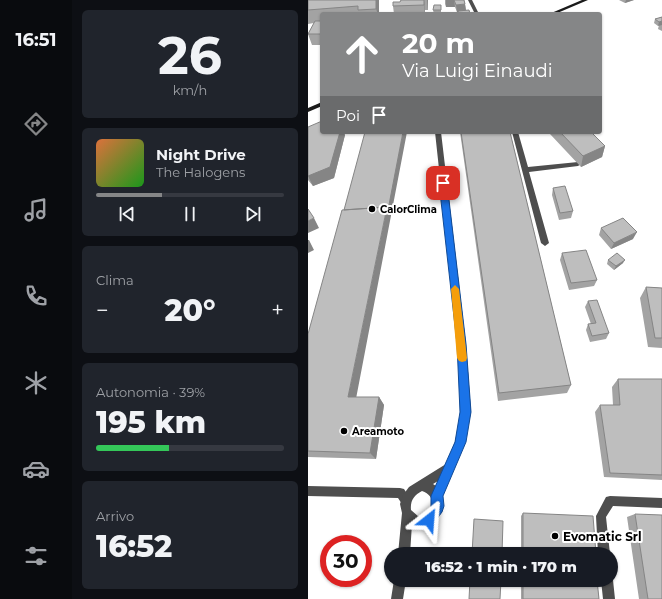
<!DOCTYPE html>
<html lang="it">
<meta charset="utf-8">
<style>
body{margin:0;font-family:Montserrat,sans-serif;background:#20242c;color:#f1f3f6;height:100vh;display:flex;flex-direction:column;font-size:15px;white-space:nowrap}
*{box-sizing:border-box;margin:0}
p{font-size:13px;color:#9ea1a6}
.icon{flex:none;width:22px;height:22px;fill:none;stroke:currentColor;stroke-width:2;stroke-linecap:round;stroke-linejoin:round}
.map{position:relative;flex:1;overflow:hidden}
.side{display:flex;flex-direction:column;gap:10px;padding:10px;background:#0d0f14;width:236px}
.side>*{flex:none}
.hud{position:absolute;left:12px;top:12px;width:282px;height:122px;border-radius:4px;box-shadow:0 1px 3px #0004;background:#858687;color:#fff;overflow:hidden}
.speed{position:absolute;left:12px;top:535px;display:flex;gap:8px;font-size:20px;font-weight:700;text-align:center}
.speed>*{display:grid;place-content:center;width:52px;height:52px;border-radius:50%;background:#171b24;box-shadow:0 1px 3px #0004;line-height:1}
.speed .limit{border:6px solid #d22;background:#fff;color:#111}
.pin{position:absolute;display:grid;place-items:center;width:34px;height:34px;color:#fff;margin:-17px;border-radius:8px;box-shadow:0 2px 6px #0006}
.me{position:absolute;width:44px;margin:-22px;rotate:28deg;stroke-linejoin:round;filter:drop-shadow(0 0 3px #0008)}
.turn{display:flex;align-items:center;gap:14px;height:84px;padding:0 16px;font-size:18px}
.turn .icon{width:52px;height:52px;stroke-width:2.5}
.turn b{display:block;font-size:28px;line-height:34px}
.then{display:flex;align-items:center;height:38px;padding:0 16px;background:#0003;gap:8px;font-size:15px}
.big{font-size:30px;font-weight:800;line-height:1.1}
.side .card{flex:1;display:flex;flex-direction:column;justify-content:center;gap:6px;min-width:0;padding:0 14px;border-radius:6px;background:#20242c}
.side .dial{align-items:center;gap:0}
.dial b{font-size:52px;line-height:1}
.song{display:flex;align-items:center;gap:12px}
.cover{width:48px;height:48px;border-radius:6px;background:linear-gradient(135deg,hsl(20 70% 55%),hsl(120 70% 35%))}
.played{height:4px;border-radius:2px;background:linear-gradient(90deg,#858687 35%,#363941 35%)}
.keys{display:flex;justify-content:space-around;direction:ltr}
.heat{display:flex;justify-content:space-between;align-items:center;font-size:22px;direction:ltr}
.charge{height:6px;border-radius:3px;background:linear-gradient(90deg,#34c759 39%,#363941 0)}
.trip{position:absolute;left:76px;top:547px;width:234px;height:40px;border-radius:20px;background:#171b24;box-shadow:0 1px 3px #0004;font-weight:800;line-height:40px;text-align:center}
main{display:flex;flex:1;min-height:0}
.tab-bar{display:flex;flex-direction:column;width:72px;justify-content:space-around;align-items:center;background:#090b0e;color:#9ea1a6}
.tab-bar .icon{width:28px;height:28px}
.tab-bar .on{color:#858687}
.tab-bar b{font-size:18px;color:#f1f3f6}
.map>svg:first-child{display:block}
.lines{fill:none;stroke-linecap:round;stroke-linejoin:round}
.lane{fill:#4e4e4e;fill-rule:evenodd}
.street{fill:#4e4e4e;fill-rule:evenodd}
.secondary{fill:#1b1b1b;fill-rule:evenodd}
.wall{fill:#a3a3a3}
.shaded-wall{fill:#858585}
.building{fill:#bebebe;stroke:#858585}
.route{fill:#1a73e8;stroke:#114b97}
.slow{fill:#f59e0b}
.poi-dot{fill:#000;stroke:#fff;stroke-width:1.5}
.labels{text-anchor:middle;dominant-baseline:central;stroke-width:4;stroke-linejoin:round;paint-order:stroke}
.poi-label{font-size:10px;font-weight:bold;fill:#000;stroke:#fff;text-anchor:start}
.near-poi-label{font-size:12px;font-weight:bold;fill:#000;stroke:#fff;text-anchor:start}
</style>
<main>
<nav class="tab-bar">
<b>16:51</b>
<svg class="icon on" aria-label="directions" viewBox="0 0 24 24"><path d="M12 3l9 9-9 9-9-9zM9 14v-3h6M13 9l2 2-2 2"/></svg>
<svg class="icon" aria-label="music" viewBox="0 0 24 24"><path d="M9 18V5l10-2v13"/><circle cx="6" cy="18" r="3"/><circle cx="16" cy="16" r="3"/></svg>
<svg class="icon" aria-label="phone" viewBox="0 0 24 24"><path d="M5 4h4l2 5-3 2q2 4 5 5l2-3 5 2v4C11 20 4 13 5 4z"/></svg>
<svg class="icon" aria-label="climate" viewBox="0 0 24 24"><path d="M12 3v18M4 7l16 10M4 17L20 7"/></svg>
<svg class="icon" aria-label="car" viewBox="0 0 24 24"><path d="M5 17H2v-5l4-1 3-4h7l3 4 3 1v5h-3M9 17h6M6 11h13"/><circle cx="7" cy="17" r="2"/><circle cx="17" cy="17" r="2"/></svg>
<svg class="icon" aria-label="filters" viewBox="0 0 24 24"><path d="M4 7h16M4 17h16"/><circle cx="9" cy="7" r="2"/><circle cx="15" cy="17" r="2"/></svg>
</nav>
<section class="side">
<div class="card dial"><b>26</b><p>km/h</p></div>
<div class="card">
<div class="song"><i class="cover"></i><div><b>Night Drive</b><p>The Halogens</p></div></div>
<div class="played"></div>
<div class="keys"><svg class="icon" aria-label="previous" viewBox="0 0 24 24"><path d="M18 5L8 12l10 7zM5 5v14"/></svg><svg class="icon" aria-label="pause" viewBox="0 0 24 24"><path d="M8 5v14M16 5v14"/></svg><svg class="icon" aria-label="next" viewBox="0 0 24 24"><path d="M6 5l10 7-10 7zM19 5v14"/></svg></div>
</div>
<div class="card"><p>Clima</p>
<div class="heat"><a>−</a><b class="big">20°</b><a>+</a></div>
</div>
<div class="card"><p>Autonomia · 39%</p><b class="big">195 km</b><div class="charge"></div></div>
<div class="card"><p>Arrivo</p><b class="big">16:52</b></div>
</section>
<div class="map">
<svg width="354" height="599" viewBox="0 0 354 599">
<rect width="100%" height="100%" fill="#fff"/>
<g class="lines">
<path class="lane" d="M204 132H210L220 167 270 162 273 164 270 166 221 172 241 243 237 246 233 243Z
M0 486 92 488 96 489 103 500 102 504 98 505 94 504 90 498 0 496Z
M302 496 354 498V508L305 506 298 517 302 554H290L288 516 298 497Z
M303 576 305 580 307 599H295L293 580H303Z"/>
<path class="street" d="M160 0H164L171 14H167Z
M127 132H133L158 344 163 412 157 442 134 497C137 513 121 535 104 524L102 554H90L94 513 92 504 95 495 101 487 138 464 147 442 153 412 150 344ZM130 481 128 486 125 484ZM114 491C131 497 125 515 111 517L103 510C102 501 106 495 114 491Z
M86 580H98L95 599H83Z"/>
<path class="secondary" d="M274 0H280L247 14H241Z
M14 102V106L0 112V108Z"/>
</g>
<path class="wall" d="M0 0H71V14H14V45H4L0 34 6 23 0 24Z
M93 0H120V10H117V14H86L85 6 92 2Z
M137 0H156L157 4 158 10 162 14H150V12H149L147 7H138L137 4Z
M311 0H326L317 3Z
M133 8V13L126 14 125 10Z
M354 17V31L350 29 351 25 350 26 346 23 347 19Z
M0 127 37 135 26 178 5 186 0 180Z
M152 132H202L263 385 259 393 190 401Z
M243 132H283L297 146 294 157 273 167 242 134Z
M245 188 265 211 263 218 251 220 244 195Z
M293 228 325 239 303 249 291 235Z
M254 253 289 280 286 286 261 290 252 260Z
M300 260 315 263 306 270 299 264Z
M338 287 354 288V348L340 347 332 298Z
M280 301 301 333 298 339 282 342 278 330 280 324H283L277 307Z
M0 334 48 397H71L76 405 68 459 0 457Z
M310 379H354V480L296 477 287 412 292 405H305L304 387Z
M215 513 288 554H213V516Z
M327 514 354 599H331L319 517Z
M213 580H289L291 599H213Z"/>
<path class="shaded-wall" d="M68 0H70L71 7V14H70L68 9Z
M70 0H71V7Z
M116 0 117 10V14L116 5Z
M119 0H120V10Z
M138 0H146L147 7H138Z
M318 0H326L317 3Z
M157 4 158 11 149 12 148 5Z
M354 21V25L350 26 351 22Z
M32 132H36L37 135 26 178 5 186 0 176Z
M95 132H99L47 404 40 397 79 207Z
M297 146 294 157 273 167 275 156Z
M6 218 11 228 0 233V221Z
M329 232 325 239 303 249 306 243Z
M0 240H1L6 250 0 253Z
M317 260 315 263 306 270 308 266Z
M71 397 76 405 68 459 62 453Z"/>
<path class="building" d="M0 0H68V9L50 10V6L0 10Z
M93 0H116V5L85 6V2H92Z
M146 0H156L157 4 148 5Z
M126 5H133V10H125Z
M161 10 162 14H151L150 11Z
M354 17V21L351 22 347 19Z
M7 21H14V34H0Z
M14 121V132H32L22 167 0 176V127Z
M57 132H95L80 210 79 207 36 210Z
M153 132H202L263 385 191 393Z
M252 132H283L297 146 275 156Z
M257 186 265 211 252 213 245 188Z
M79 207 40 397H71L62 453 0 451V334L34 210Z
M0 209 6 218 0 221Z
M315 218 329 232 306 243 293 228Z
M278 250 289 280 263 283 254 253Z
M309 253 317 260 308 266 300 260Z
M338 287 354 288V338H347Z
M289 300 301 333 284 336 280 324 288 323 280 301Z
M310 379H354V475L302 473 292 405H312Z
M215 513 285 516 288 554H215Z
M327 514 354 515V599H340Z
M166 519 195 521 194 554H164Z
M162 580H193L192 599H161Z
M215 580H289L291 599H215Z"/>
<path class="route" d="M135 180 139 183 158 344 163 412 158 442 135 496 136 506 134 512 125 524 121 526 117 524 115 520 123 508V496L147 442 152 412 149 344 131 183Z"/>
<path class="slow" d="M147 285 151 289 159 358 158 361 154 362 151 361 149 358 143 289Z"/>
<g class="poi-dot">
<circle cx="64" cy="209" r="4"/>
<circle cx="36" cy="431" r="4"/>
<circle cx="247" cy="536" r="4"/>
</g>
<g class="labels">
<g class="poi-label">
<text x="72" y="209">CalorClima</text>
<text x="44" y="431">Areamoto</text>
</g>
<g class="near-poi-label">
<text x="255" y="536">Evomatic Srl</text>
</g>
</g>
</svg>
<div class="speed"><div class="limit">30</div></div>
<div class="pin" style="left:135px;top:183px;background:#d93025"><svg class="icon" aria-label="arrive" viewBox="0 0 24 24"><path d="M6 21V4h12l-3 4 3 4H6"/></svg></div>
<svg class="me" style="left:121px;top:520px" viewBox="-20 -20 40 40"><path d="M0-17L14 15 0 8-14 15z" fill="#1a73e8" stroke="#fff" stroke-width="4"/></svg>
<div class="trip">16:52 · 1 min · 170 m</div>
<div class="hud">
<div class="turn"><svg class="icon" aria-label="ahead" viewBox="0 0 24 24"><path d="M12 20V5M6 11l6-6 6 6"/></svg><div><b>20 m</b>Via Luigi Einaudi</div></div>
<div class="then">Poi<svg class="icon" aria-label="arrive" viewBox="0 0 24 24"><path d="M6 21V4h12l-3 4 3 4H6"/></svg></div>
</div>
</div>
</main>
